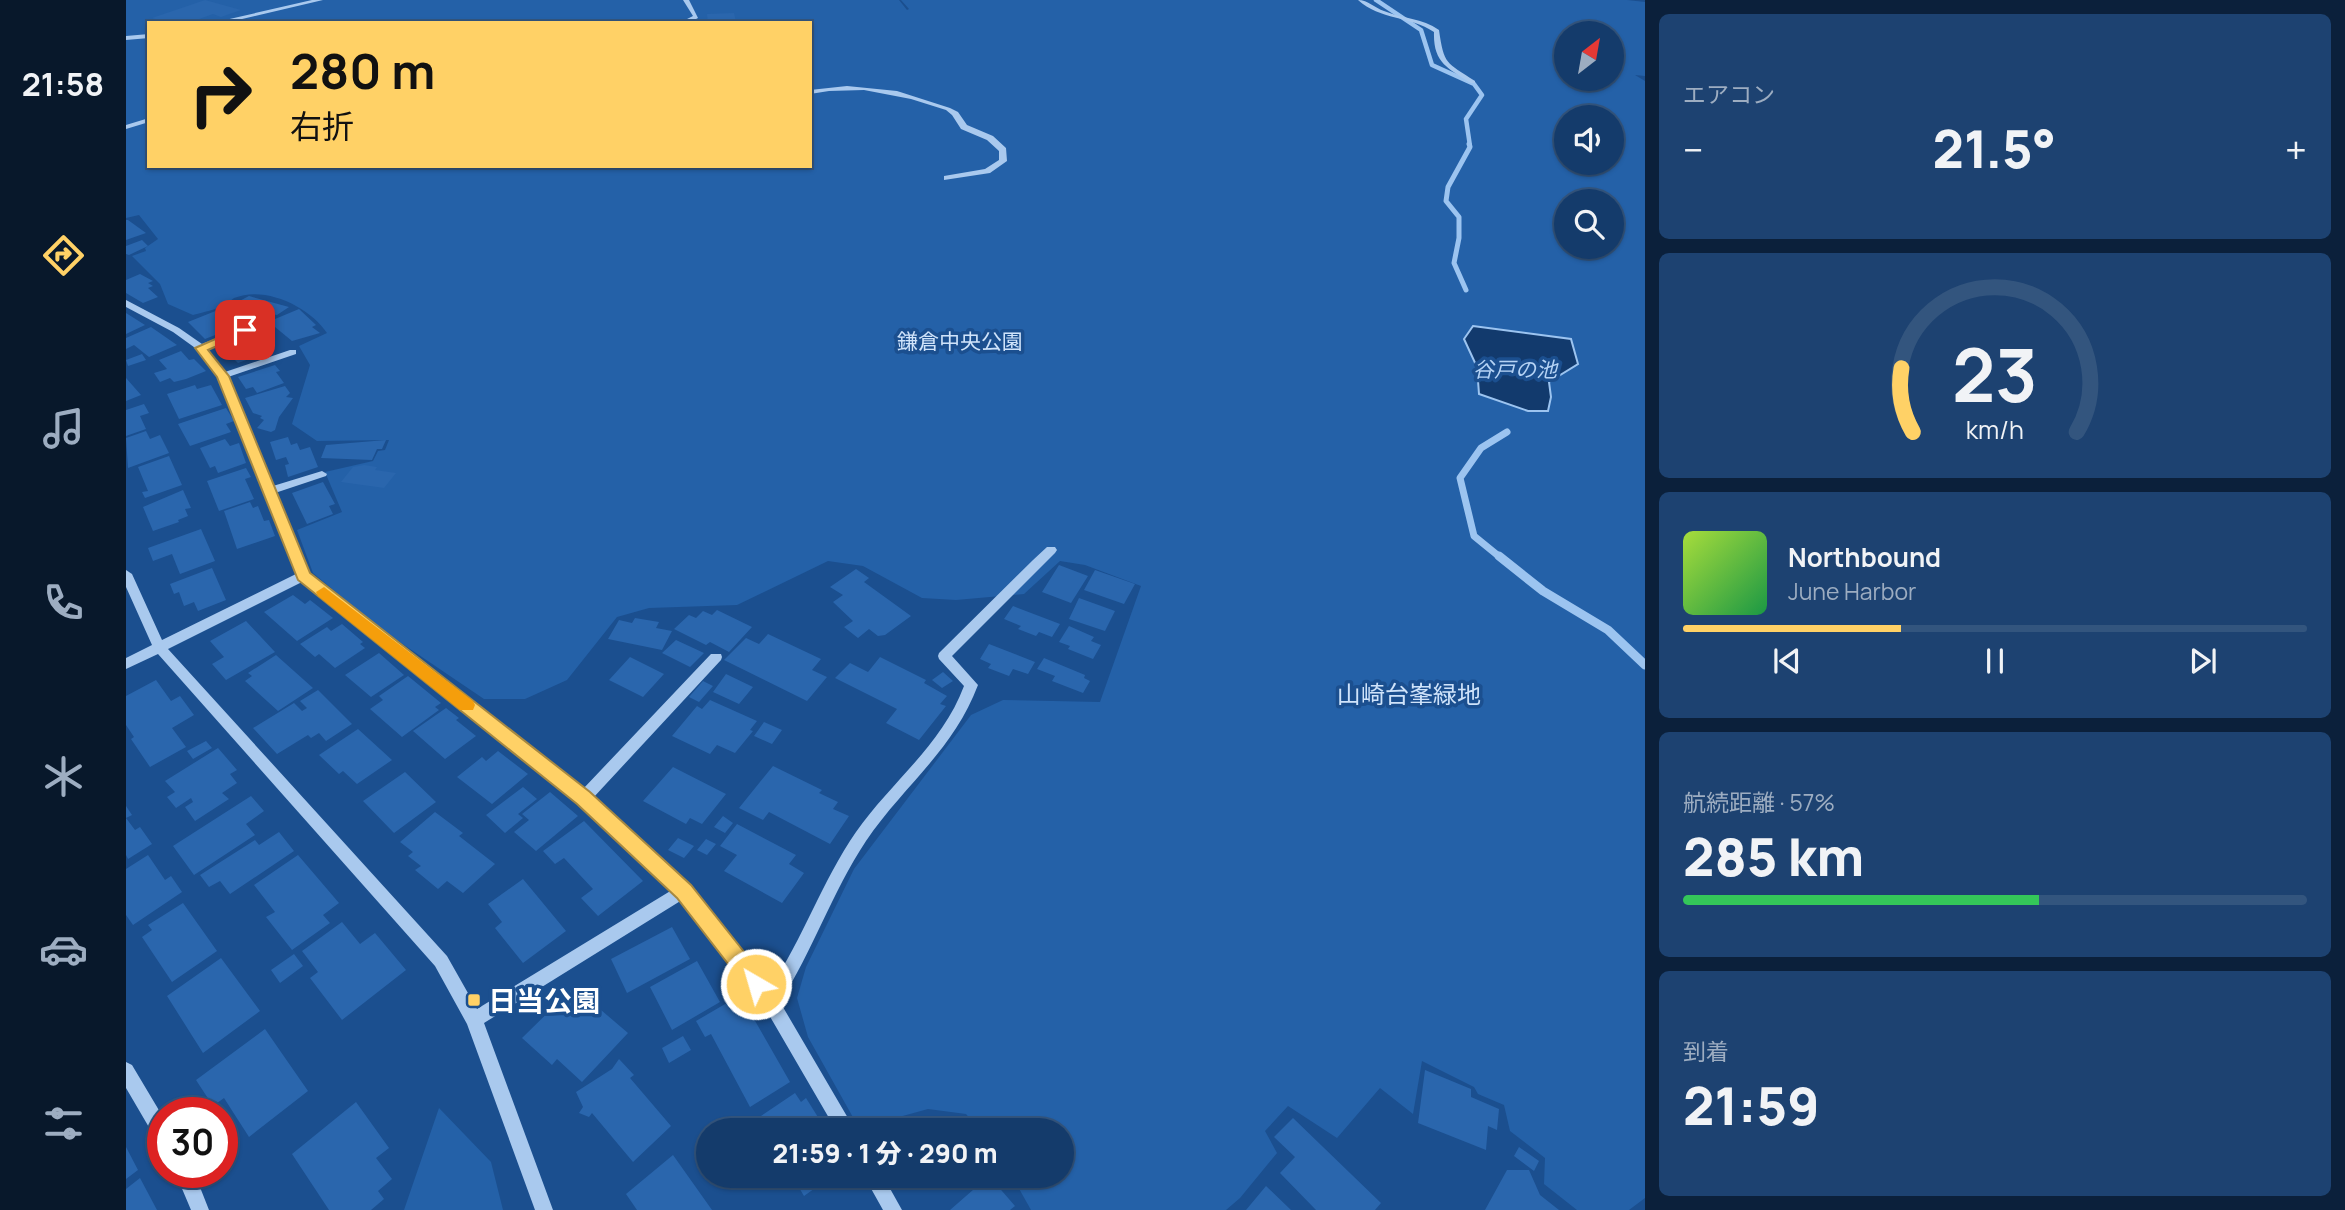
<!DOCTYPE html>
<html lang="ja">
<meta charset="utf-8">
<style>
body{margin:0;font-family:Manrope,"Noto Sans JP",sans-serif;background:#1d4271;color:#f1f3f6;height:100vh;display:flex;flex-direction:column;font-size:26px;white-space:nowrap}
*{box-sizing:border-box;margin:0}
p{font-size:23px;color:#9dadc1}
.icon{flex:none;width:38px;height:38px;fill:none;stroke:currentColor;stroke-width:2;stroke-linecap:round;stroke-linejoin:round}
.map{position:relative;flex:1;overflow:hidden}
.sheet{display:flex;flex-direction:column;gap:14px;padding:14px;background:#0b203b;width:700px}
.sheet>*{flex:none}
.guide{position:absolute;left:21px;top:21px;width:665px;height:147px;border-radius:0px;box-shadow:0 2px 5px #0004,0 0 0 2px #33557e;background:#ffd166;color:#111;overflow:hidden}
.needle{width:46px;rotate:31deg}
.controls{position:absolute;left:1428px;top:21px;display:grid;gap:14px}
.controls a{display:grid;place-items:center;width:70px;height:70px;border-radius:50%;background:#143b6b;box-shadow:0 2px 5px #0004,0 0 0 2px #33557e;font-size:35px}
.speed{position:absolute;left:21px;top:1097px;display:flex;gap:14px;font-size:35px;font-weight:700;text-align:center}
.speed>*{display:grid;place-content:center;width:91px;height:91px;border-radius:50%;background:#143b6b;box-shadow:0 2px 5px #0004,0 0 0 2px #33557e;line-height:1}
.speed .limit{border:10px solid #d22;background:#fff;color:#111}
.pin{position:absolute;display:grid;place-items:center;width:60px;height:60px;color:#fff;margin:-30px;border-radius:14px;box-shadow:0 4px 10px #0006}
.me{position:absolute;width:77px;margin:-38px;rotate:322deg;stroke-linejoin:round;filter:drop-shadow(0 0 5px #0008)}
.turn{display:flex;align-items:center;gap:24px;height:147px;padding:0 28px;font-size:32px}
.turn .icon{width:91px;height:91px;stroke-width:2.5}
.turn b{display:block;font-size:49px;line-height:60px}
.big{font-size:52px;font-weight:800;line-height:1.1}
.sheet .tile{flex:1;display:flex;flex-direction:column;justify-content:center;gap:10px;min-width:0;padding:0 24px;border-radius:10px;background:#1d4271}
.sheet .dial{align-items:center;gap:0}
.dial svg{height:182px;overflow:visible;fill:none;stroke:#33557e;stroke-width:7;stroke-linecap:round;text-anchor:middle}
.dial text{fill:#f1f3f6;stroke:none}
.song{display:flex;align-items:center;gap:21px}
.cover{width:84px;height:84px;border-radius:10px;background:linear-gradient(135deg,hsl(80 70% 55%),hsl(140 70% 35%))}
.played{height:7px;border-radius:4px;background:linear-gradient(90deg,#ffd166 35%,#33557e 35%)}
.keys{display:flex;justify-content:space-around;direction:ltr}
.heat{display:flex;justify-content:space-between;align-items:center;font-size:38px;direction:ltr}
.charge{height:10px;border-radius:5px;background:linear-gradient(90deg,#34c759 57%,#33557e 0)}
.trip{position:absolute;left:570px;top:1118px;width:378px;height:70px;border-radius:35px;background:#143b6b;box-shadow:0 2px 5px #0004,0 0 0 2px #33557e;font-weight:800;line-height:70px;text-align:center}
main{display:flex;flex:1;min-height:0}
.menu{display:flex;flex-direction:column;width:126px;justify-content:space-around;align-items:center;background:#08182b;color:#9dadc1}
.menu .icon{width:49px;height:49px}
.menu .selected{color:#ffd166}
.menu b{font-size:32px;color:#f1f3f6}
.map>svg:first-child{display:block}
.green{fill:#2461a8;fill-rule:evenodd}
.water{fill:#123a6d;stroke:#9cc4f0;stroke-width:2}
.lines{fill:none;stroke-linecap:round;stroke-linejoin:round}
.stream-far3{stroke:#9cc4f0;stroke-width:4.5}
.stream-far2{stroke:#9cc4f0;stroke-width:5}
.stream-far1{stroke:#9cc4f0;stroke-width:7}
.stream{stroke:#9cc4f0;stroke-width:9}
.building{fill:#2a66ad}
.minor{fill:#a9c9ee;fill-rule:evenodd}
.route{fill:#ffd166;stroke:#a68842;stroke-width:2}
.slow{fill:#f59e0b}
.poi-dot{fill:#ffd166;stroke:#1b4f8f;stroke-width:2.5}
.labels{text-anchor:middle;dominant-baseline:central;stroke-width:7;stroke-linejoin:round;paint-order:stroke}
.far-park-label{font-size:21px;fill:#cfe3fa;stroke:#1b4f8f}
.far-water-label{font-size:21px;font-style:italic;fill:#b5d3f5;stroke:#1b4f8f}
.park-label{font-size:24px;fill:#cfe3fa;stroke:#1b4f8f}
.near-poi-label{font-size:28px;font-weight:bold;fill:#fff;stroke:#1b4f8f;text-anchor:start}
</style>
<main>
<nav class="menu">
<b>21:58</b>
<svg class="icon selected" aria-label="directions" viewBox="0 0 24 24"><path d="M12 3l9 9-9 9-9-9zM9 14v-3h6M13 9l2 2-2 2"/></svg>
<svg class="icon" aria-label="music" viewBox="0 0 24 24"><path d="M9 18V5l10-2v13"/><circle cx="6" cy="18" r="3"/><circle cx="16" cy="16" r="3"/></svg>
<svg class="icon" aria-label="phone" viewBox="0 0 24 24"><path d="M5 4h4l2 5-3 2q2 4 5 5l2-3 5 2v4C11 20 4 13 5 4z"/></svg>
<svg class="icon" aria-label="climate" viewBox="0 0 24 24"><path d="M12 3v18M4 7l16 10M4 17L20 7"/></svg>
<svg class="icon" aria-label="car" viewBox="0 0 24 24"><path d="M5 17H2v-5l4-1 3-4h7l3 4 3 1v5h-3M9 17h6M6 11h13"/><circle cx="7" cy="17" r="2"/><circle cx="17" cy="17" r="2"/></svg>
<svg class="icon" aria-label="filters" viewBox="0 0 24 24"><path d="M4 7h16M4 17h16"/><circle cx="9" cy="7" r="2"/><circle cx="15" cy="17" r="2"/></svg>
</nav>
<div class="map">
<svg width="1519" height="1210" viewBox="0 0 1519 1210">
<rect width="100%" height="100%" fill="#1b4f8f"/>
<path class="green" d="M0 0H773L781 10 783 9 775 0H1501L1519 2V76L1509 75 1519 81V1198L1503 1210H1451L1418 1184 1419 1158 1384 1131 1378 1105 1352 1094 1348 1087 1296 1061 1287 1114 1254 1088 1211 1138 1162 1106 1139 1131 1151 1153 1114 1198 1100 1210H905L886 1176H936V1130H854L840 1114 802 1109 733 1128 682 1037 671 998 680 967 728 869 845 715 877 700 974 702 1015 586 959 565 934 561 898 594 830 600 796 598 737 566 702 561 611 605 523 608 491 617 441 680 399 699H358L256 630 187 573 171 530 216 512 199 472 247 461 252 451 259 450 263 440 191 441 166 424 184 365 173 346 201 333C184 307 139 285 108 298 105 300 102 303 99 305 90 310 77 312 67 315L42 304 34 284 6 256 20 251 19 248 32 239 13 215 0 218ZM23 23H684V166H23ZM1440 33H1486V79H1440ZM1440 117H1486V163H1440ZM1440 201H1486V247H1440Z
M313 1108 365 1162 377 1210H278Z"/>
<path class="water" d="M1347 326 1445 339 1452 364 1423 382 1425 397 1422 411H1402L1353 394 1351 367 1338 339Z"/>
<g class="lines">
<path class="stream-far3" d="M1250 0 1295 30 1306 65 1348 84 1356 95 1340 119 1344 146"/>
<path class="stream-far2" d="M1340 290 1328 263 1333 238V217L1320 201 1322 187 1344 147 1343 144"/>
<path class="stream-far1" d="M1375 558 1348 536 1334 478 1355 448 1381 432"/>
<path class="stream" d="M1373 556 1417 591 1482 630 1519 665"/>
</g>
<path class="building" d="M79 0 115 10 95 17 87 14 62 23H42L26 18Z
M608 13 610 22 582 23 581 14Z
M0 220H2L20 233 0 240Z
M16 240 22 246 3 255 0 254V246Z
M14 274 27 281 22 283 27 286 22 288 32 297 17 303 0 293V280Z
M123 296 163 307 151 315 102 307Z
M97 308 115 325 79 339 62 322Z
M173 309 190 325 186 327 194 333 166 341 149 327 144 329 137 324Z
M0 313 19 325 0 334Z
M25 327 51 345 23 357 8 345 0 349V338Z
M129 337 145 351 112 363 100 351 104 350 100 346Z
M55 351 63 360 68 359 80 371 60 379 48 382 44 378 34 382 28 373 41 369 33 360Z
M16 354 20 360 2 366 0 360Z
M149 365 154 371 150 372 158 383 131 393 127 387 120 389 112 377Z
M0 378 15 395 0 401Z
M69 385 71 389 85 385 96 405 53 419 41 394Z
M159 386 164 393 160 397 167 398 153 417 149 430 145 432 131 428 138 420 134 418 136 416 127 413 119 398Z
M18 404 23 413 14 416 20 429 0 436V410Z
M100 408 108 421 100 424 105 432 64 446 52 424Z
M20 431 24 439 34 435 43 453 2 468 0 438Z
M162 437 165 445 171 443 174 450 184 447 192 467 162 477 159 465 163 464 160 457 150 460 144 442Z
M99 439 104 446 113 443 120 463 92 473 89 466 84 468 74 448Z
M260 440 256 449H251L246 460 195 458 200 445Z
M43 456 56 485 19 498 16 492 22 491 12 467Z
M238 465 251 467 249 470 270 473 258 488 215 482 227 467Z
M120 468 125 477 119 479 128 499 93 511 81 481Z
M197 482 209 504 203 506 207 514 181 524 166 493Z
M57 490 65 508 59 509 62 516 52 520 53 522 27 531 17 507Z
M124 502 127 508 132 506 138 521 143 520 149 536 111 549 98 511Z
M75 529 89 561 54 574 46 554 27 561 22 548Z
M933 565 962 576 945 603 916 592Z
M86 568 100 600 72 611 68 602 58 606 53 592 48 594 44 584Z
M730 569 743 578 738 582 785 616 759 635 752 636 743 629 732 638 718 627 727 621 707 602 717 595 704 587Z
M969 570 1009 584 998 604 958 590Z
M167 595 179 604 184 600 207 618 171 641 138 612Z
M953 598 989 611 979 631 943 619Z
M887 606 934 624 926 637 913 632 910 636 892 629 895 626 878 619Z
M591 610 626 627 603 652 584 642 580 645 548 629 563 615 570 618 577 611 586 615Z
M509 618 533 622 530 628 546 631 536 650 482 639 493 620 506 623Z
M120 621 149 652 100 680 86 664 98 657 84 641Z
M216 624 237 642 234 644 239 648 209 668 193 654 189 657 174 644 201 627 205 631Z
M943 626 968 637 965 641 975 645 967 659 942 649 944 646 933 642Z
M642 634 695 659 686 670 701 677 681 701 598 660 620 638 633 644Z
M550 640 578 653 564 667 536 653Z
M863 644 909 662 902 674 887 669 883 676 862 668 865 664 854 659Z
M253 653 278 675 245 697 219 675Z
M150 655 187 688 152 711 119 681 126 676 122 673Z
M504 657 538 674 517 697 483 680Z
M754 657 800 680 798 683 821 696 814 704 820 706 793 740 760 723 771 709 709 678 724 663 742 672Z
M918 658 959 675 958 678 964 681 957 693 926 681 929 676 911 669Z
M817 672 827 681 816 688 806 680Z
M600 674 627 687 613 704 587 692Z
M282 676 315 703 309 707 313 710 276 737 244 709 257 700 253 696Z
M30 680 45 701 54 696 68 715 46 728 60 747 24 767 5 739 8 737 0 725V696Z
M577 681 587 686 573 702 563 697Z
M192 690 226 724 200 741 193 733 185 738 182 735 151 754 127 728 168 703 176 711 181 708 174 701Z
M584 700 631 721 624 730 627 731 609 753 591 745 584 754 546 736 571 706 576 709Z
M320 708 333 718 330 720 350 736 319 759 287 731Z
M638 722 656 730 646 744 628 736Z
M232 729 266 760 231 784 217 771 213 774 193 755Z
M80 741 86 748 67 759 61 751Z
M92 748 111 770 104 774 111 783 96 793 103 799 69 821 59 807 67 802 65 798 50 808 41 797 49 792 39 781Z
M372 751 402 774 366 804 331 777 356 757 360 761Z
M647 766 696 790 693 793 712 802 707 809 723 816 704 844 643 812 637 820 613 808Z
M547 767 600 794 576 824 564 818 560 824 517 801Z
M279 772 310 802 268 833 237 801Z
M397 787 411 799 392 814 397 818 379 833 360 815Z
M424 792 452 816 410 851 388 832 403 820 396 814Z
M125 796 138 811 120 824 129 835 68 875 47 846Z
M0 806 6 815 0 818 9 830 14 827 26 844 2 859 0 855Z
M309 812 337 833 333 836 369 864 337 893 321 881 312 889 289 870 295 866 282 856 287 852 274 842Z
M597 816 607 823 599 833 588 827Z
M458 821 517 881 472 916 455 898 467 889 438 858 429 864 417 851Z
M611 824 670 855 663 864 678 873 656 903 598 871 611 855 594 846Z
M153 832 168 851 104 894 94 881 83 887 74 875 129 840 133 845Z
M552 838 568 846 558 858 542 850Z
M580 839 590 844 581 855 571 850Z
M22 855 39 880 45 876 56 892 7 925 0 915V869Z
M172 855 213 903 197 915 204 923 166 950 140 917 149 912 128 885Z
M397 879 440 931 397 963 369 928 376 922 362 904Z
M57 903 91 951 46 982 16 937 26 930 22 925Z
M216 922 234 944 249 933 280 970 216 1020 184 978 192 972 176 951Z
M546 927 564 959 501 993 485 959Z
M168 954 177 966 154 983 145 970Z
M95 958 134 1011 77 1053 41 996Z
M571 961 594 1002 546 1030 524 987Z
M448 987 502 1033 456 1082 431 1059 426 1065 396 1038Z
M618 993 627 1010 624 1012 664 1082 624 1107 585 1034 579 1037 570 1021Z
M139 1029 182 1091 123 1137 98 1098 87 1106 70 1080Z
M557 1036 565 1050 543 1063 536 1048Z
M493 1059 508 1075 504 1078 545 1126 507 1162 466 1113 463 1117 453 1113 457 1107 450 1092 486 1069Z
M1299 1070 1345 1089V1097L1373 1109 1371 1130 1362 1126 1360 1150 1292 1123Z
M669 1093 675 1102 680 1098 700 1130H640L632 1118Z
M230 1102 263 1148 250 1158 266 1179 252 1191 258 1199 245 1210H203L166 1154Z
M807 1118 825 1123V1130H778L780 1123 803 1129Z
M1167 1118 1255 1203 1249 1210H1190L1154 1173 1169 1157 1148 1137Z
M0 1147 12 1170 0 1179Z
M1393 1147 1413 1161 1408 1171 1388 1156Z
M547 1155 586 1210H511L500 1194Z
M1381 1170H1403L1414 1195 1433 1210H1359Z
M666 1176H706L678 1196Z
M863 1176 889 1206 884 1210H824Z
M14 1178 31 1210H0V1189Z
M1140 1186 1165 1210H1120Z"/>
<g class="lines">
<path class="minor" d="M186 0H197L99 23H86Z
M557 0H563L572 18 562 23H553L567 16Z
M1232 0C1242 0 1249 8 1258 11 1277 19 1296 18 1313 30 1318 65 1320 62 1349 81V83H1345C1321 68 1307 62 1308 32 1284 16 1254 20 1232 0Z
M23 34V38L0 40V36Z
M721 86 771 91 824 108 832 112 841 125 867 136 880 148 881 161 864 173 818 180V176L859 169 873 160V151L861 140 835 129 826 115 820 110 785 99 738 90 703 91 684 94V90Z
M23 118V122L0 129V125Z
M0 300 53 328 76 344 116 328H122V332L81 349 99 372 164 350H170V354L102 377 147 486 196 471 201 474 200 476 149 493 182 574 457 789 585 654H595L596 657 595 660 467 798 563 886 644 988C677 939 696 881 730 832 765 782 816 745 838 686L813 659 812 656 813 653 907 560 921 547H929L931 550 929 553 826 656 852 685C827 751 778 785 740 841 706 892 687 951 654 1002L729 1130H710L639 1008 556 900 358 1023 427 1210H409L341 1024 309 966 32 654 0 669V658L26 645 0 587V570L6 574 36 640 170 574 92 376 72 350 47 332 0 307ZM176 582 453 802 546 890 351 1009 321 956 42 649Z
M0 1062 6 1065 37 1117V1144L31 1141 0 1088Z
M49 1172H68L83 1210H65Z
M738 1176H757L776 1210H757Z"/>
</g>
<path class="route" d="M119 326 123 327V332L82 350 103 376 184 573 464 792 565 885 638 977 641 984 638 991 630 994 623 991 551 898 451 804 172 580 91 377 69 348Z"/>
<path class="slow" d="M198 587 347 701 349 705 347 710H334L192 596 190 592Z"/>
<rect class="poi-dot" x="341" y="993" width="14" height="14" rx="3.5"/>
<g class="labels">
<g class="far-park-label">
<text x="834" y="341">鎌倉中央公園</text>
</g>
<g class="far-water-label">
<text x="1389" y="369">谷戸の池</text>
</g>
<g class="park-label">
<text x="1283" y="693">山崎台峯緑地</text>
</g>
<g class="near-poi-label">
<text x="362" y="1000">日当公園</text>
</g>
</g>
</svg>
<div class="controls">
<a><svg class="needle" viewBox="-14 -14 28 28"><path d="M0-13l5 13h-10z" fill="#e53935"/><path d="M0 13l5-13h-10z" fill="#9dadc1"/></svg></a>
<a><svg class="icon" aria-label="sound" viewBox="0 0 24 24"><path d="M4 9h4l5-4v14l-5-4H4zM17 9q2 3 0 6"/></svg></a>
<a><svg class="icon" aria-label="search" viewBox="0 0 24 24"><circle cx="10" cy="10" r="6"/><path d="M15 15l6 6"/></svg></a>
</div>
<div class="speed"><div class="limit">30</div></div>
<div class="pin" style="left:119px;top:330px;background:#d93025"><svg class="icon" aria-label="arrive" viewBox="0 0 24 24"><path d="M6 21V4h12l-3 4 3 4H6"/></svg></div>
<svg class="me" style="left:630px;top:984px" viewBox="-20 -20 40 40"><circle r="17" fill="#ffd166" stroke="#fff" stroke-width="3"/><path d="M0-11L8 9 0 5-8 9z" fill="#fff"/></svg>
<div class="trip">21:59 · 1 分 · 290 m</div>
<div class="guide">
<div class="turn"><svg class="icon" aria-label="right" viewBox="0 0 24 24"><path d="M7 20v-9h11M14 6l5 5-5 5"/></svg><div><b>280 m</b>右折</div></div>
</div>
</div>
<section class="sheet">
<div class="tile"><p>エアコン</p>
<div class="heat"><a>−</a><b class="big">21.5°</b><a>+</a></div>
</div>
<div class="tile dial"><svg viewBox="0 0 100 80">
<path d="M14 69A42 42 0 1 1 86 69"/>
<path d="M14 69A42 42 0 0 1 9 41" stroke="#ffd166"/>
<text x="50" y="56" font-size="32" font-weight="700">23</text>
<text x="50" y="72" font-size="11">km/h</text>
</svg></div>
<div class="tile">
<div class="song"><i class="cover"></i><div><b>Northbound</b><p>June Harbor</p></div></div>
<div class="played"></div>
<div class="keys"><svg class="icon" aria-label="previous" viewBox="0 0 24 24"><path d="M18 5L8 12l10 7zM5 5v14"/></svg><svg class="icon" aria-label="pause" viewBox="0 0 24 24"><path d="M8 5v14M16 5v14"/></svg><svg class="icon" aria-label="next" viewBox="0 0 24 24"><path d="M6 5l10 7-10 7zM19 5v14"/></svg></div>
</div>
<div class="tile"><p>航続距離 · 57%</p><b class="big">285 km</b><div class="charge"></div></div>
<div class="tile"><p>到着</p><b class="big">21:59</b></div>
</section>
</main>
